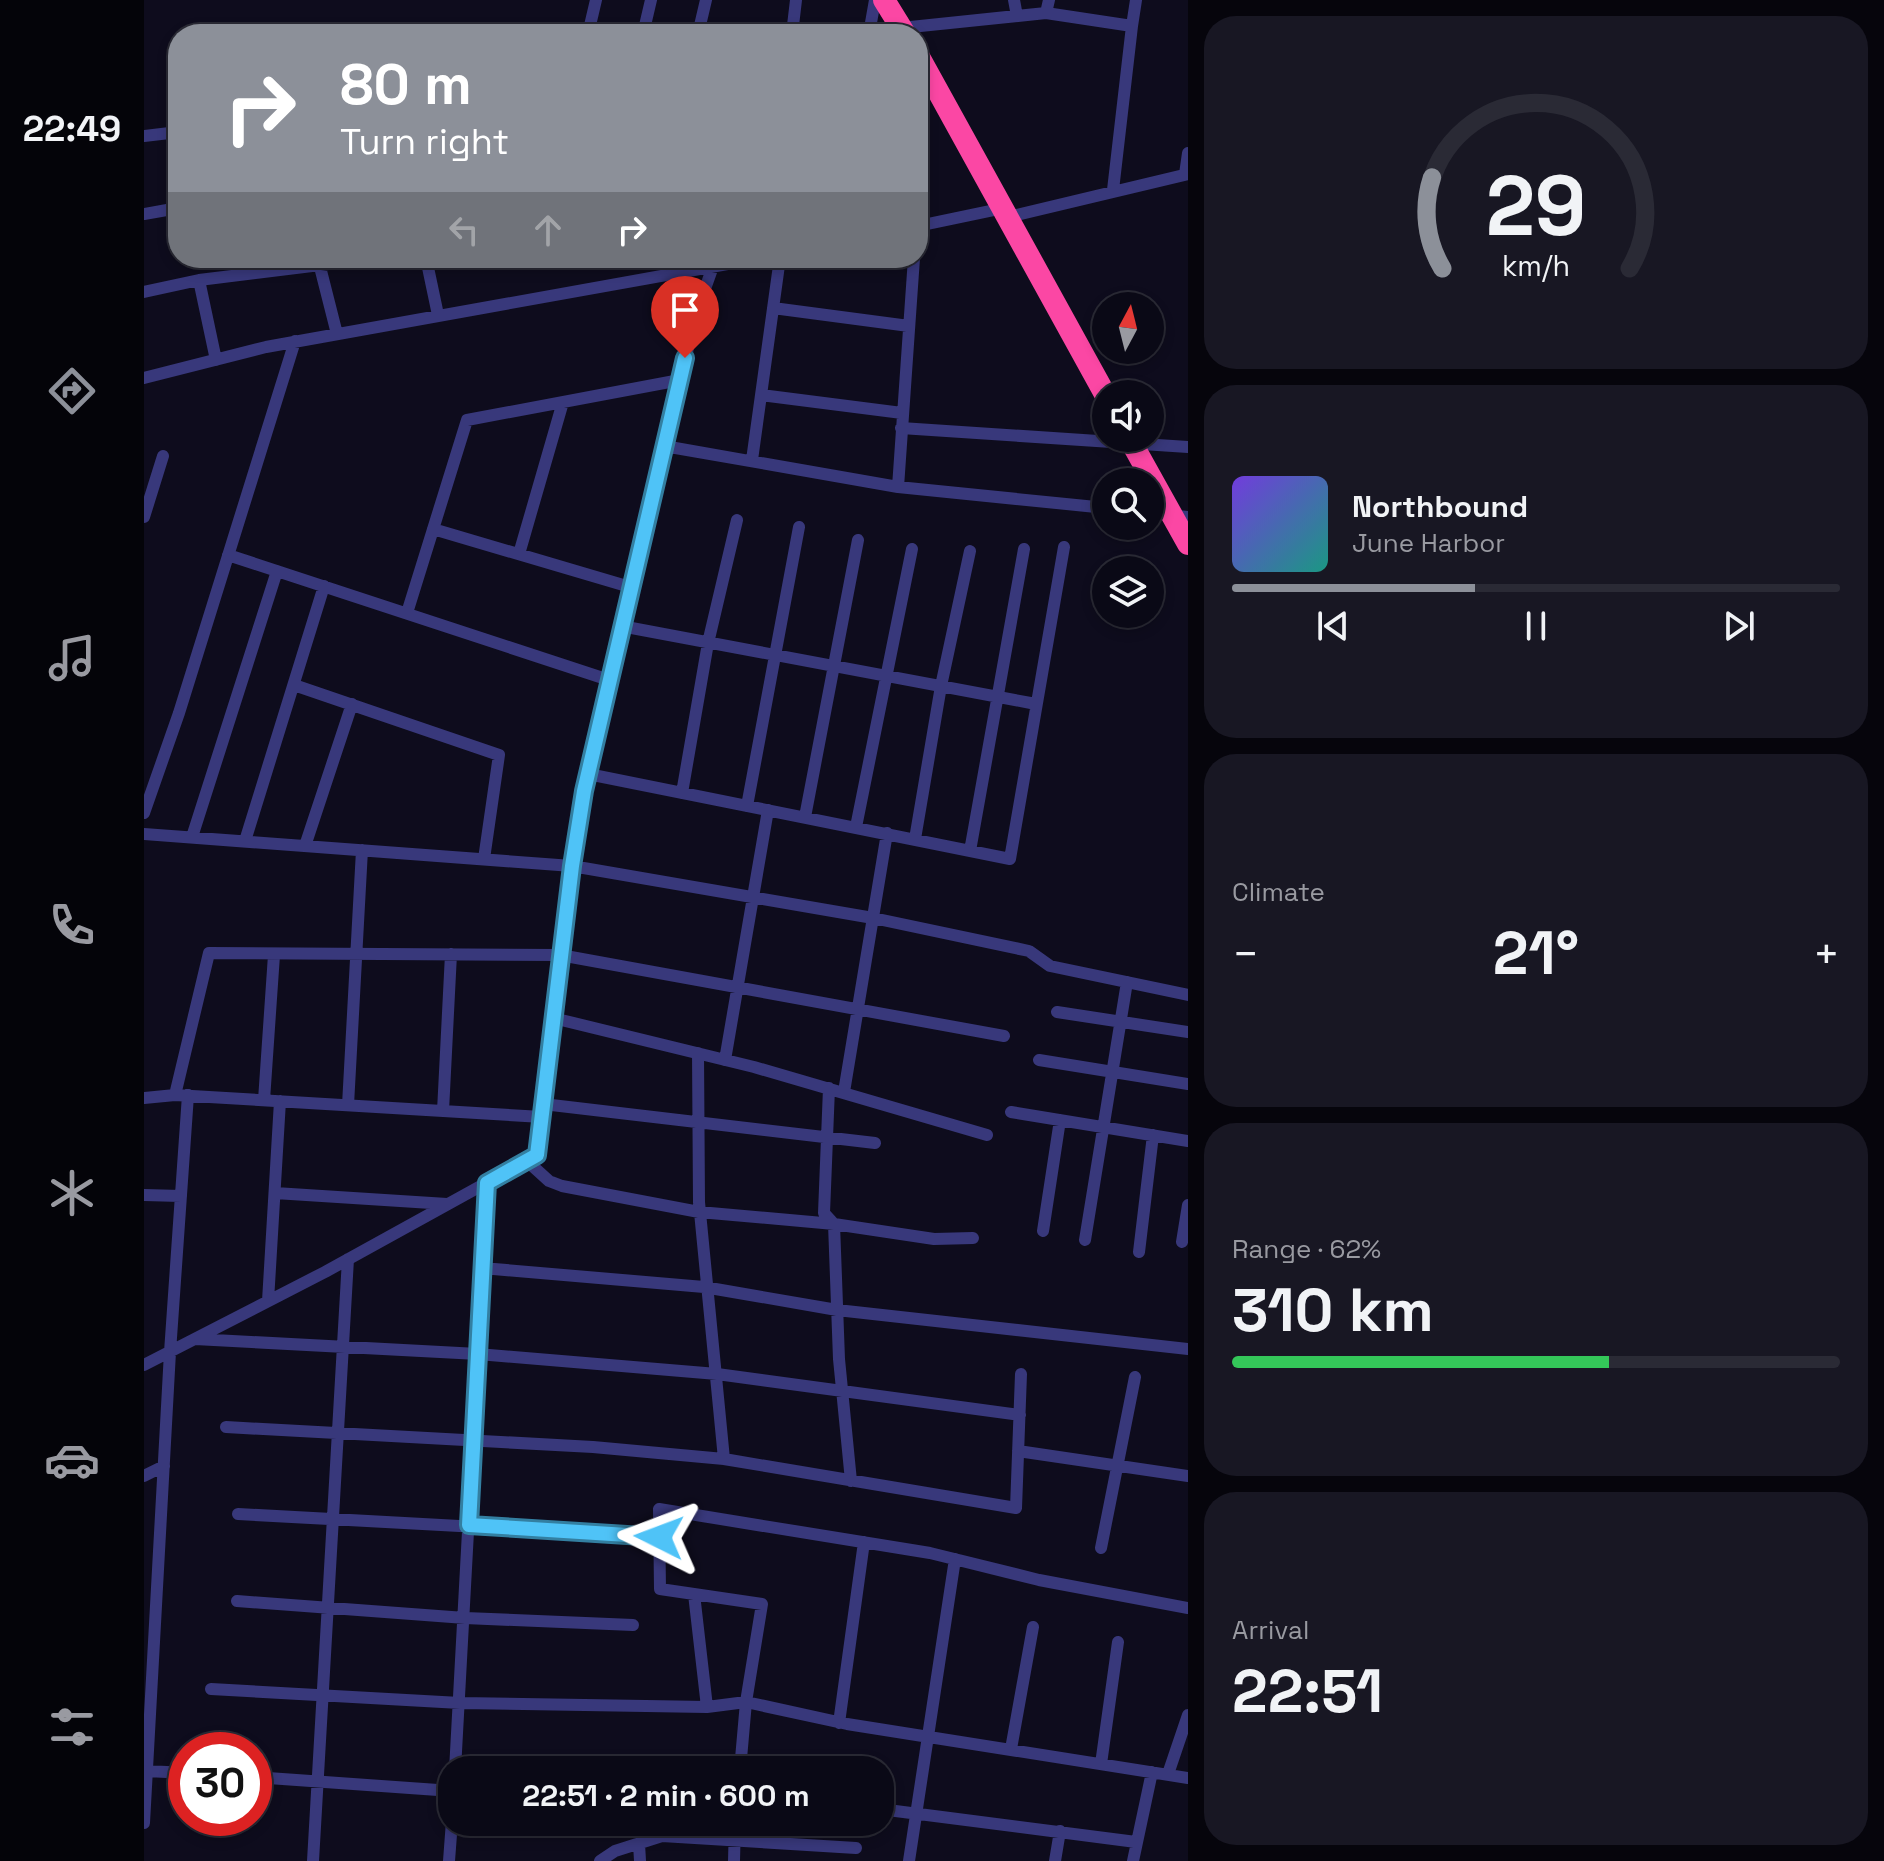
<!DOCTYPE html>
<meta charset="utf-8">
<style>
body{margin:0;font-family:"Space Grotesk",sans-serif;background:#181723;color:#f1f3f6;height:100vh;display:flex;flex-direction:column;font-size:30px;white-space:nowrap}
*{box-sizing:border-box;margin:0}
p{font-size:26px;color:#999aa1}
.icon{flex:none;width:44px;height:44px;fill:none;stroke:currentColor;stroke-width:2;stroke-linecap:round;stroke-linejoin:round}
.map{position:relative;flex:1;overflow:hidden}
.drawer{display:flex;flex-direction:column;gap:16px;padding:16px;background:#06050c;width:696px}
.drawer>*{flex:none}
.top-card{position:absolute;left:24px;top:24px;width:760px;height:244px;border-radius:32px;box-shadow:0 4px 12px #0003,0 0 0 2px #2a2a35;background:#8c9099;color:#fff;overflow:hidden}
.needle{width:52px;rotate:7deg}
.controls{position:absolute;left:948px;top:292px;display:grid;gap:16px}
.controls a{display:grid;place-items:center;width:72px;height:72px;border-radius:50%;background:#0a0916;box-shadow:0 4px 12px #0003,0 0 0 2px #2a2a35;font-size:40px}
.speed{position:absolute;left:24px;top:1732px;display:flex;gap:16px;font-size:40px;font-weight:700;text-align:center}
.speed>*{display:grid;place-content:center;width:104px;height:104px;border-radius:50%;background:#0a0916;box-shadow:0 4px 12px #0003,0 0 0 2px #2a2a35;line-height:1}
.speed .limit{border:12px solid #d22;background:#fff;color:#111}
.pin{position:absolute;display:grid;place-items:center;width:68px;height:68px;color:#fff;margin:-82px -34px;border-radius:50% 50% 50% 0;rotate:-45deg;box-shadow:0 0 8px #0007}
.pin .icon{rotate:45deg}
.me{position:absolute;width:88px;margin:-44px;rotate:273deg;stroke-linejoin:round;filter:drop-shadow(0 0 6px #0008)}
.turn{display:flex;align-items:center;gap:28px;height:168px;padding:0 40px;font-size:36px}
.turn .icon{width:104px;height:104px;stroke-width:2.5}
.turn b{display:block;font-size:56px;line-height:68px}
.lanes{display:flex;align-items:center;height:76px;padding:0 40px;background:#0003;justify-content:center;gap:40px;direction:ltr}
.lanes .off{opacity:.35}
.big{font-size:60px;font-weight:700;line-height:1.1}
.drawer .card{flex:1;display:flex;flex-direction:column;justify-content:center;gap:12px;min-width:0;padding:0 28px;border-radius:32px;background:#181723}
.drawer .dial{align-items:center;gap:0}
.dial svg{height:208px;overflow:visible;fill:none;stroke:#2a2a35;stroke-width:7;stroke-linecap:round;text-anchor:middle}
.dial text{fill:#f1f3f6;stroke:none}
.song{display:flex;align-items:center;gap:24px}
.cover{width:96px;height:96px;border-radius:12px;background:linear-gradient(135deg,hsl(260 70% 55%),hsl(170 70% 35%))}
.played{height:8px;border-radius:4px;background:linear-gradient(90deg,#8c9099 40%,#2a2a35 40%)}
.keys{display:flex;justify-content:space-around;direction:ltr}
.heat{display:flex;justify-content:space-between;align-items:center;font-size:44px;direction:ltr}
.charge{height:12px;border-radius:6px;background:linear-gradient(90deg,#34c759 62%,#2a2a35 0)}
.trip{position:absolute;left:294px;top:1756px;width:456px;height:80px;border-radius:32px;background:#0a0916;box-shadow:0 4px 12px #0003,0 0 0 2px #2a2a35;font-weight:700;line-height:80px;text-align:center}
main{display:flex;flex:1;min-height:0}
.dock{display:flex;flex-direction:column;width:144px;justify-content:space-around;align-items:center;background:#040409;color:#999aa1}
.dock .icon{width:56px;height:56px}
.dock .selected{color:#8c9099}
.dock b{font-size:36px;color:#f1f3f6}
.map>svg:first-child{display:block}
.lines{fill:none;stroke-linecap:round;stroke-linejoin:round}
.street{stroke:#38387b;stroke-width:12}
.highway{stroke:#fb47a4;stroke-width:22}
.route-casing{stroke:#337fa1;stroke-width:20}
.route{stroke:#4fc3f7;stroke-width:14}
</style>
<main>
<nav class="dock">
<b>22:49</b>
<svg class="icon selected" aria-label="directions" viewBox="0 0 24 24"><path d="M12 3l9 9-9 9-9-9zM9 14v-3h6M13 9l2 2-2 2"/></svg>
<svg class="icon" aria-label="music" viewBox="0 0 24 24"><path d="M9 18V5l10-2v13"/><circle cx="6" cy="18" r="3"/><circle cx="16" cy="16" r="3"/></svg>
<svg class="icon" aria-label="phone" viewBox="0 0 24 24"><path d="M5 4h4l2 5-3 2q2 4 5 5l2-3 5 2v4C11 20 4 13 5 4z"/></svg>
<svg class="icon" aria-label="climate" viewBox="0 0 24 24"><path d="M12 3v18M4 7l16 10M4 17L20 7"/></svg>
<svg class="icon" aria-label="car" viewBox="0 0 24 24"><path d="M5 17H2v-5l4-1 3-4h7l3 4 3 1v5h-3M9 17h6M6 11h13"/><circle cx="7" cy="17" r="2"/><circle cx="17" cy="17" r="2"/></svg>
<svg class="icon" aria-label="filters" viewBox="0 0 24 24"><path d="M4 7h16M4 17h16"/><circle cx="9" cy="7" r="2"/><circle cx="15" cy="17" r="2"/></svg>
</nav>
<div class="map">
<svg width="1044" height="1861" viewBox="0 0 1044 1861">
<rect width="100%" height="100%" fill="#0e0c1d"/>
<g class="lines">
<path class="street" d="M870 0 873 16
M905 0 902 13 988 26 992 0
M757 28 902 13
M444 34 452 0
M499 34 507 0
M554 34 562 0
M648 34 652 0
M725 34 731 0
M0 136 34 132
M1041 174 1044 153
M969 190 988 26
M0 214 34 208
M864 217 1044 174
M774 226 860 208
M282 258 294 315
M174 259 193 334
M55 280 72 360
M0 292 55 280 233 258
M629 308 765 326
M0 378 122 347 617 258
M617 395 758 413
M757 428 1044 447
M520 446 754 487 962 508
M608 460 636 258
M754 487 770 258
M1006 513 1044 517
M0 517 19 456
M289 529 486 587
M375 554 419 402
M84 555 465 680
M263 613 323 420 536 380
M477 626 892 704
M150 685 355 755 340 859
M444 774 866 859 920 547
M538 793 564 643 593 520
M603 806 655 527
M0 813 35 713 151 341
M661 817 714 540
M712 827 768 549
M0 834 428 866 729 918 885 951 906 966 1044 995
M48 837 133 571
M771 839 797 686 826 551
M101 841 180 586
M161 846 208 704
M826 851 880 549
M913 1012 1044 1032
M409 1018 610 1067 843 1135
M554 1053 555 1202 580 1459
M581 1060 624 810
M895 1060 1044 1084
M685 1088 680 1213 690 1224 695 1359 707 1481
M700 1092 743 833
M31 1095 65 953 416 955 860 1036
M0 1098 31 1095 398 1117
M120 1100 130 955
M399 1104 731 1143
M204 1105 218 850
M299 1111 307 954
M867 1112 1044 1141
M383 1161 405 1181 418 1186 555 1212 690 1224 790 1239 829 1238
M131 1193 303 1204
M0 1195 37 1196
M899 1231 916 1120
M941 1240 983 982
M1038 1242 1044 1205
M995 1252 1009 1135
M338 1268 560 1287 693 1310 1044 1349
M124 1301 136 1101
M51 1339 334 1354 573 1374 876 1415
M0 1365 181 1272 393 1155 416 955 440 791 552 314 572 258
M82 1427 449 1447 580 1459 872 1508 877 1374
M874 1451 1044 1476
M0 1476 20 1466
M94 1514 515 1537
M957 1548 991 1377
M550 1594 563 1707
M93 1601 321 1618 489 1625
M1044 1608 895 1580 786 1553 515 1509 516 1589 618 1604 602 1702 703 1724 1044 1778
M67 1689 316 1703 563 1707 602 1702 596 1770
M695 1723 720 1542
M867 1749 889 1627
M957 1764 974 1642
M311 1770 343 1183
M3 1771 42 1773
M1024 1774 1044 1715
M110 1777 308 1791
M736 1809 992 1842
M0 1823 26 1352 44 1095
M495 1843 496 1861
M169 1861 204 1259
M305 1861 308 1821
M456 1861 471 1851 518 1836 712 1848
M590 1861 591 1822
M765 1861 811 1559
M911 1861 916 1831
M989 1861 1008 1772"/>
<path class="highway" d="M740 0 761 34
M774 55 962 396
M985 438 1044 544"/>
</g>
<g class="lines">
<g class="route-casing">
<path id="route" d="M515 1537 325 1525 343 1183 393 1155 428 866 440 791 541 358"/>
</g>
<use href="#route" class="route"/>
</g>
</svg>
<div class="controls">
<a><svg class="needle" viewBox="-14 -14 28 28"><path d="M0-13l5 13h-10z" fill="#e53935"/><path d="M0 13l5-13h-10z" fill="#999aa1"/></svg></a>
<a><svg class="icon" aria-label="sound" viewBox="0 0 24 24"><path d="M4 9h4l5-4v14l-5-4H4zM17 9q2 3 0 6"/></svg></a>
<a><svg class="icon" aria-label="search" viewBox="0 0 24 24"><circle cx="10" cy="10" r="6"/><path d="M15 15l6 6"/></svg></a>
<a><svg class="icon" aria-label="layers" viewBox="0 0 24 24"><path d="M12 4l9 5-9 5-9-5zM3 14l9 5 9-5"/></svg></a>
</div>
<div class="speed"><div class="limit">30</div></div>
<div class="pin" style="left:541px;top:358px;background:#d93025"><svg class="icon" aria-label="arrive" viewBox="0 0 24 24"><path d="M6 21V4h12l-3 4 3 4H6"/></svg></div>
<svg class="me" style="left:515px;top:1537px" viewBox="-20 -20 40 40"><path d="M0-17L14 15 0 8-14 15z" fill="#4fc3f7" stroke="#fff" stroke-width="4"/></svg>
<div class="trip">22:51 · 2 min · 600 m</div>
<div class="top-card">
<div class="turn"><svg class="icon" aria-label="right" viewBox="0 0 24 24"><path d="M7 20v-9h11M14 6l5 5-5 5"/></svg><div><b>80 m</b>Turn right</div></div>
<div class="lanes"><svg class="icon off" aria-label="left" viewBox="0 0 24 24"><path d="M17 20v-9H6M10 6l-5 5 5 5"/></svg><svg class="icon off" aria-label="ahead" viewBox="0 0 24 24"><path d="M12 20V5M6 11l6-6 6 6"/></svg><svg class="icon" aria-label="right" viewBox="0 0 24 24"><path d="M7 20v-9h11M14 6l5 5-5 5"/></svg></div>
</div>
</div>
<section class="drawer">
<div class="card dial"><svg viewBox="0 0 100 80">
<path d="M14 69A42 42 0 1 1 86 69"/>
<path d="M14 69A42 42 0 0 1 10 34" stroke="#8c9099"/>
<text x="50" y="56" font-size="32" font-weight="700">29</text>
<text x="50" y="72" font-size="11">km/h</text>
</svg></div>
<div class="card">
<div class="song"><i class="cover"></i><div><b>Northbound</b><p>June Harbor</p></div></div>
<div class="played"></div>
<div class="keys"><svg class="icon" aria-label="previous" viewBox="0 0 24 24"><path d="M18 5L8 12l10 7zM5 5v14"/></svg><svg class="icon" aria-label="pause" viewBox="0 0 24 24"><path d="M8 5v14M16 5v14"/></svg><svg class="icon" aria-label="next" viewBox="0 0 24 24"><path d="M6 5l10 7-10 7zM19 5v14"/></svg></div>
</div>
<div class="card"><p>Climate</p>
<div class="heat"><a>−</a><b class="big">21°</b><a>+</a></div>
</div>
<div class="card"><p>Range · 62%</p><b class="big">310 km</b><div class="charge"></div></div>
<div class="card"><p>Arrival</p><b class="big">22:51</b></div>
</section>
</main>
